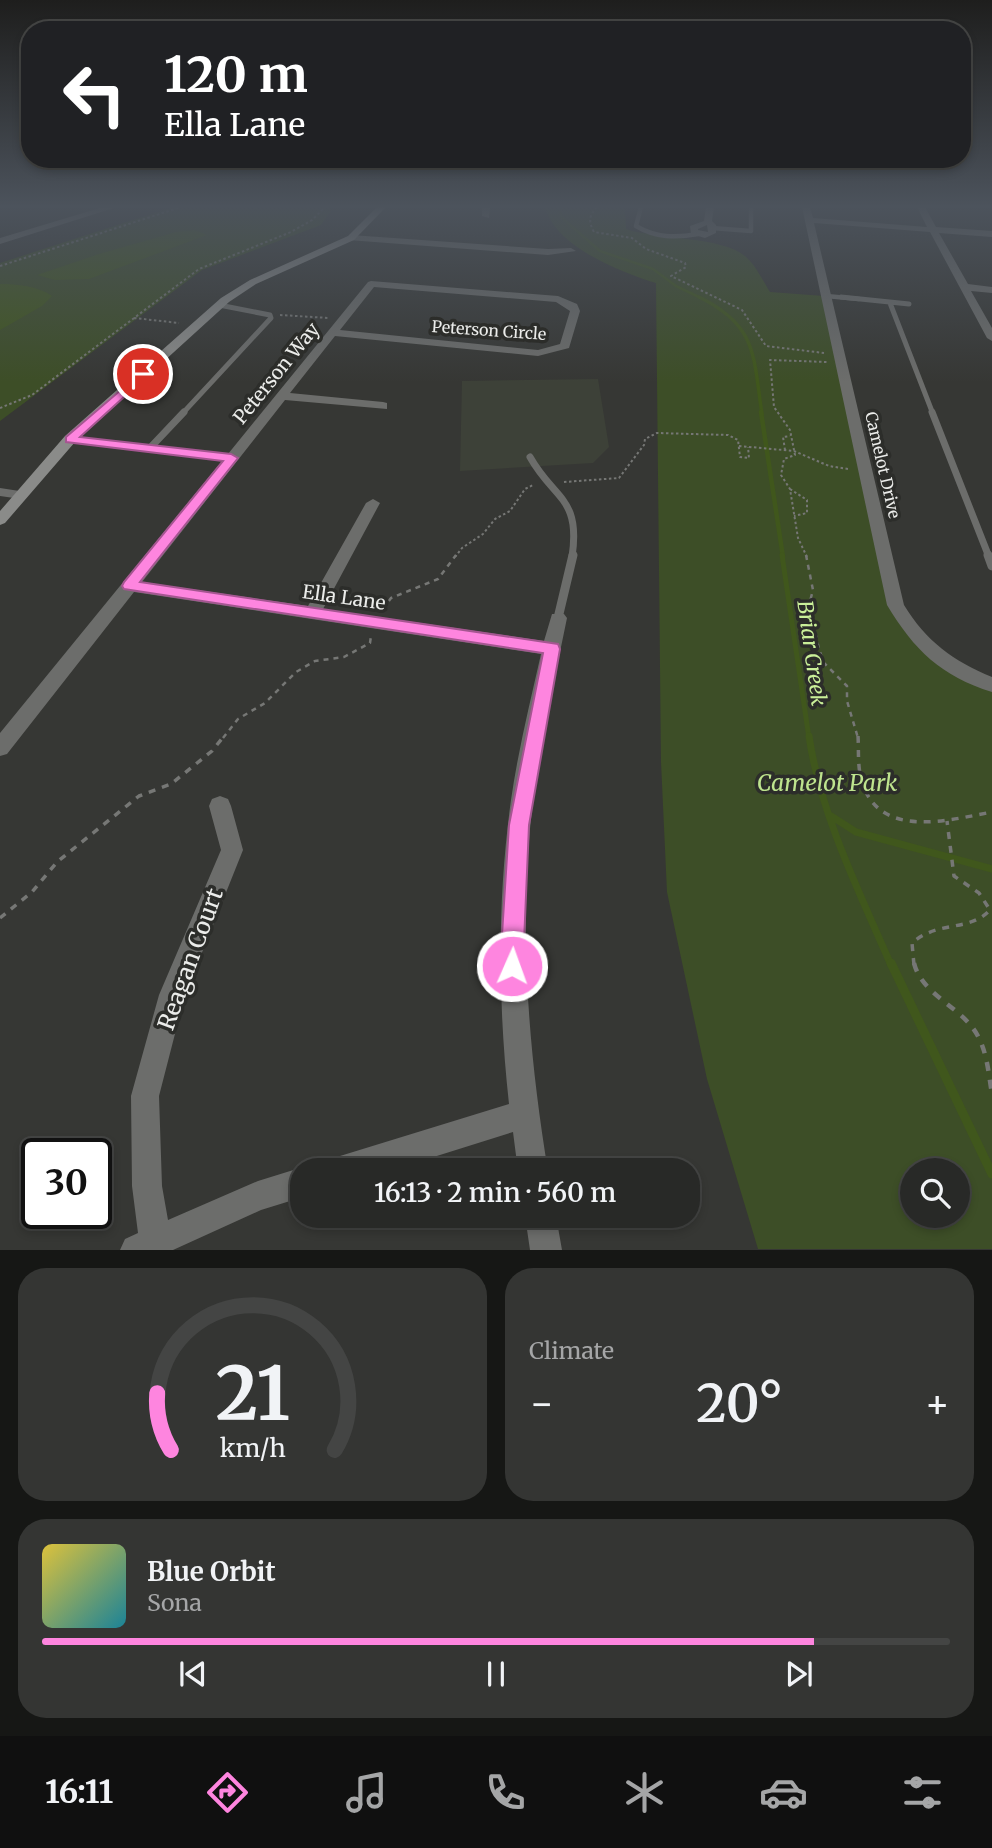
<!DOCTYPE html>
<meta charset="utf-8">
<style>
body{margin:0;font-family:Merriweather,serif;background:#343533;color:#f1f3f6;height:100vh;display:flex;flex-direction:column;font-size:26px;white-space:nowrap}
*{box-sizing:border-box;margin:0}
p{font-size:23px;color:#a5a6a7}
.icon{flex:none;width:38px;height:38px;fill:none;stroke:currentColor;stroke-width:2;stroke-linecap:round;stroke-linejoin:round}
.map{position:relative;height:1250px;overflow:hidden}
.details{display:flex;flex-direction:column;gap:18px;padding:18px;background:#161715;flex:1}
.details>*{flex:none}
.top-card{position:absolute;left:21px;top:21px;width:950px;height:147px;border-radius:28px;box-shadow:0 4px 10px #0003,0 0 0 2px #444544;background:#202124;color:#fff;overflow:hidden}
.tools{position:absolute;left:900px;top:1158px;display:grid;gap:14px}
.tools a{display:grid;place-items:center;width:70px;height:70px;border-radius:50%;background:#282927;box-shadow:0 4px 10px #0003,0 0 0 2px #444544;font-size:35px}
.speed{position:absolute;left:21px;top:1138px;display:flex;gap:14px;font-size:35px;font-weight:700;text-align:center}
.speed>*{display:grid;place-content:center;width:91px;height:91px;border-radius:50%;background:#282927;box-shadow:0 4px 10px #0003,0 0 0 2px #444544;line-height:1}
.speed .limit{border:4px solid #111;border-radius:10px;background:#fff;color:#111}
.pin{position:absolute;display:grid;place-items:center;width:60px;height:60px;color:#fff;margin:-30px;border:4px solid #fff;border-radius:50%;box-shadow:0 2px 7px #0007}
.me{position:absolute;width:77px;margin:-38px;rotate:2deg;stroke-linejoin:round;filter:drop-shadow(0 0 5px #0008)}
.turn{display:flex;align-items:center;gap:24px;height:147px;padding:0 28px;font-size:32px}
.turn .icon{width:91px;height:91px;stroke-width:2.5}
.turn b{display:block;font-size:49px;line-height:60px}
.big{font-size:52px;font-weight:600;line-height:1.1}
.details .widget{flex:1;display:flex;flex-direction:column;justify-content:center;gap:10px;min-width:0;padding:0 24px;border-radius:28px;background:#343533}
.details .dial{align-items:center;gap:0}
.dial svg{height:182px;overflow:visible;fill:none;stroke:#444544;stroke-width:7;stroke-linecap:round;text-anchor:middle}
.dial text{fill:#f1f3f6;stroke:none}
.song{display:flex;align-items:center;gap:21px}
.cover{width:84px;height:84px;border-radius:10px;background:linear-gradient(135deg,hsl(50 70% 55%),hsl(190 70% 35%))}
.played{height:7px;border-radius:4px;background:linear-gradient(90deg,#fe85df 85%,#444544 85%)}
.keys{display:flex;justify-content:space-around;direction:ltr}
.heat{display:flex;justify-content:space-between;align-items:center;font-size:38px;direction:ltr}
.details .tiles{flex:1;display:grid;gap:18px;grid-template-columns:1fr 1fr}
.widget:last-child{grid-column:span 2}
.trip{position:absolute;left:290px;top:1158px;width:410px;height:70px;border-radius:28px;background:#282927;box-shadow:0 4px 10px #0003,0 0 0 2px #444544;font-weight:600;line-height:70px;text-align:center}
.menu{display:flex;height:112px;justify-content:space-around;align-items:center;background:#101010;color:#a5a6a7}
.menu .icon{width:49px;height:49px}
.menu .on{color:#fe85df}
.menu b{font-size:32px;color:#f1f3f6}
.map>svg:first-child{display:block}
.built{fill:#3d4138}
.green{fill:#3d4e27;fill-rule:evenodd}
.water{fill:#40571c}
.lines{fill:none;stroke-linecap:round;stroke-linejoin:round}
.stream-far5{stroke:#40571c;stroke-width:2.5}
.stream-far4{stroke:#40571c;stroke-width:3.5}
.stream-far3{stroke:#40571c;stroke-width:4.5}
.stream-far2{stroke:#40571c;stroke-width:5}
.stream-far1{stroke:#40571c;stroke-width:7}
.stream{stroke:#40571c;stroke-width:9}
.path-far3{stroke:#767775;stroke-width:2;stroke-dasharray:2.5 2.5;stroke-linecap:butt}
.path-far2{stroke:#767775;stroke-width:2.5;stroke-dasharray:5 5;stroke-linecap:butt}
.path-far1{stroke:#767775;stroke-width:3.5;stroke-dasharray:7 7;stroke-linecap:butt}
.path{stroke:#767775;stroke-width:4.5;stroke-dasharray:9 9;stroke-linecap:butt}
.lane-far3{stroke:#6c6d6b;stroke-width:4.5}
.lane-far2{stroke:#6c6d6b;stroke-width:5}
.lane-far1{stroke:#6c6d6b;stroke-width:7}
.lane{stroke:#6c6d6b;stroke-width:9}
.street{fill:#6c6d6b;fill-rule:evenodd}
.secondary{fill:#8a8b89;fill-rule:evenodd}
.route{fill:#fe85df;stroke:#a55691;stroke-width:2}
.labels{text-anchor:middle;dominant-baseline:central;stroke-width:7;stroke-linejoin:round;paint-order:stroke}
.far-street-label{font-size:16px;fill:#ebecea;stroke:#2c2d2a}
.street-label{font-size:19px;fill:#ebecea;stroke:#2c2d2a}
.water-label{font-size:21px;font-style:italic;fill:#caf099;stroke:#2c2d2a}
.near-park-label{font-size:23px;font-style:italic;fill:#bee48e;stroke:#2c2d2a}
.near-street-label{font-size:23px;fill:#ebecea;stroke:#2c2d2a}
</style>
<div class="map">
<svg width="992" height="1250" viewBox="0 0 992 1250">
<rect width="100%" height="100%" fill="#363734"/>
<path class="built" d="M598 379 609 447 593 463 460 471 462 381Z"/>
<path class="green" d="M173 207H333L321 225 202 270 0 421V263Z
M546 207H625L626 229C659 240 720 236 745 256 755 264 763 281 770 292L824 296 909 629 992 685V1249H758L707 1079 667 892 661 762 656 283C626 274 577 254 557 229 552 224 549 216 545 210ZM912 1171H957V1216H912Z"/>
<path class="water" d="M195 230 207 235 89 279 55 280 37 275 99 254 176 232Z
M0 284C17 284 38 286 52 296L42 306 0 330Z"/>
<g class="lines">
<path class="stream-far5" d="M560 207 561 217 600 251 653 269 676 286 703 299"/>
<path class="stream-far4" d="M699 297C758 326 753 356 762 414"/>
<path class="stream-far3" d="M761 412 783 557"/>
<path class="stream-far2" d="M782 555 809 738"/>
<path class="stream-far1" d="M809 736C820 813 860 894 891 965
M831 816 856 832 992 869"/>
<path class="stream" d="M891 963 992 1174"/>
<path class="path-far3" d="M597 207C589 216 588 221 594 232L632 238 646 249 685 263 686 267 671 276 742 310 766 346 824 353
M0 266 181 207
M280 315 329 318
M134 318 179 323
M0 408 32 395 199 269 291 232 312 220 325 207
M739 446 794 451 829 466 848 469
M785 450 783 437 790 436
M564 482 619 478 644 445 645 439 657 433 728 435 738 440 740 457 749 458 748 447
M790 489 807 500V513L794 516
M455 557 462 548 483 534 495 519 510 511 525 489 533 485
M807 557 798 538 790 489 781 475 784 459 795 455 790 430 774 407 770 360 827 362"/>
<path class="path-far2" d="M806 555 813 590 809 605 819 649 824 663 847 686V701L858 738
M383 609 391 598 438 579 456 555
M223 738 238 719 265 703 296 672 315 661 344 657 370 643 371 636"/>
<path class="path-far1" d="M858 736C859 752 857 769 863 785 882 839 949 820 992 812
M0 918 32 892 57 862 139 796 171 784 212 751 224 736
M914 965 912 943C938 920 970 932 990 910L979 893 954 876 947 821"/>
<path class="path" d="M914 963C921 992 955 1005 972 1027 987 1046 988 1071 992 1094"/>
<path class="lane-far3" d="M641 207 636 226C656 238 676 238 698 234
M712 228 751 231V207
M826 296 859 299"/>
<path class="lane-far2" d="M841 297 909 304
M890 303 933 414
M182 414 271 318 270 315 219 305"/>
<path class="lane-far1" d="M932 412 989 557
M149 449 184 412
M530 457C554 500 581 497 572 557"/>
<path class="lane" d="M988 555 992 566
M558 618 573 555"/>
<path class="street" d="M103 207H117L0 244V238Z
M482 207H490L489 218 482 216Z
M706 207H714L712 221 716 225V233L705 238 691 234 690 226 704 221ZM707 225 708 232 698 230V229Z
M802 207H810L813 218 927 227 917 207H925L936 227 992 231V237L939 233 968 284 992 287V293L971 291 992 328V341L987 338 930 232 814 223 904 605C926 641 953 661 992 677V692C941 676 914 650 887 605Z
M351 235 548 249 571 248 576 251 548 255 348 240 347 238Z
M371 281 558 296 577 304 580 311 569 348 538 356 335 336 290 393 383 402 387 403V409L285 400 142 582 308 606 366 503 373 499 380 503 323 609 544 641 552 614H564L567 618C555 678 540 739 533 800 518 924 528 1049 548 1171H518L513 1132 389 1171H325L329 1160 340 1156 509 1104C498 1004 497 901 511 800 518 751 530 703 541 654L134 592 7 754 0 756V733L222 461 70 443 65 442V436L228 454 368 282ZM374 287 556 302 570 311 560 344 538 350 340 330Z
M0 488 26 492 28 495 21 499 0 496Z
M220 796 228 799 231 806 243 850 185 995 159 1096 162 1186 168 1220 258 1181 303 1167 312 1171H303V1197L261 1210 173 1250H120L125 1239 138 1233 132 1186 131 1096 159 995 221 850 209 806 212 799Z
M525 1216H556L562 1250H530Z"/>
<path class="secondary" d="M377 207H386L354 240 256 284 229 302 75 442 5 523 0 525V511L65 436 221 298 250 280 348 236Z"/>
</g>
<linearGradient id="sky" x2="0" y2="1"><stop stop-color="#1e1e1d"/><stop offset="0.54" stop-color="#4c535c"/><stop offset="1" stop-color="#4c535c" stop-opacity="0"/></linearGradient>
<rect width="992" height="382" fill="url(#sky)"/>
<path class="route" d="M143 371 147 372V376L80 437 231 454 238 458 140 582 558 644 560 649 529 825 523 966 520 974 512 977 504 974 500 966 509 825 543 653 124 589 122 586 124 582 223 461 66 442V437Z"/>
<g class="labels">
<g class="far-street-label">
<text transform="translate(489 330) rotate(4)">Peterson Circle</text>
<text transform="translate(883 465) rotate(77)">Camelot Drive</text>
</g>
<g class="street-label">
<text transform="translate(276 373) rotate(-51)">Peterson Way</text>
<text transform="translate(344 597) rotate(8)">Ella Lane</text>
</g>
<g class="water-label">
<text transform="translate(812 653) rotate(82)">Briar Creek</text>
</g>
<g class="near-park-label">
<text x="827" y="782">Camelot Park</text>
</g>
<g class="near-street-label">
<text transform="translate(190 959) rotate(-70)">Reagan Court</text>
</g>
</g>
</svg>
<div class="tools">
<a><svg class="icon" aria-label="search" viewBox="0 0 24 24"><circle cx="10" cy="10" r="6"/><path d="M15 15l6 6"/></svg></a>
</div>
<div class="speed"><div class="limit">30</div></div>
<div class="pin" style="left:143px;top:374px;background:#d93025"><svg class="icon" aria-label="arrive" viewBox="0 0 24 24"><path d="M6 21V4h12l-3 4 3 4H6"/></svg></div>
<svg class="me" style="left:512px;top:966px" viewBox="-20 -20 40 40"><circle r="17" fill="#fe85df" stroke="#fff" stroke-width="3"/><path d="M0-11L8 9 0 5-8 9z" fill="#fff"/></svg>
<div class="trip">16:13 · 2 min · 560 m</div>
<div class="top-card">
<div class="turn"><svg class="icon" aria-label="left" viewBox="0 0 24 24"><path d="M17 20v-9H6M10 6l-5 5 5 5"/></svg><div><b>120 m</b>Ella Lane</div></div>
</div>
</div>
<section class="details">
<div class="tiles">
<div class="widget dial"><svg viewBox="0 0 100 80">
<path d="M14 69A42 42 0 1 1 86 69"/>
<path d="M14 69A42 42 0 0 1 8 44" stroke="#fe85df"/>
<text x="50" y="56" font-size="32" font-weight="700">21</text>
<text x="50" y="72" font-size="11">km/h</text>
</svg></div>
<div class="widget"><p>Climate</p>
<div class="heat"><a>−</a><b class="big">20°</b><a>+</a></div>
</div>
<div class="widget">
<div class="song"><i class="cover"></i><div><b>Blue Orbit</b><p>Sona</p></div></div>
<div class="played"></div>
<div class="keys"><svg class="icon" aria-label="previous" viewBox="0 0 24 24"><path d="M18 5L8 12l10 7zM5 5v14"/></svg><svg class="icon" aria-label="pause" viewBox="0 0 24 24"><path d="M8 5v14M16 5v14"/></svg><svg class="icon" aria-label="next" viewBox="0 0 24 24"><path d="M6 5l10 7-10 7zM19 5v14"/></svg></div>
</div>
</div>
</section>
<nav class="menu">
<b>16:11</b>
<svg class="icon on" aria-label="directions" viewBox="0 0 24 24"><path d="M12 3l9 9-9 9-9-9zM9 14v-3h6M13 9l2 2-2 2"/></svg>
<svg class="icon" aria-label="music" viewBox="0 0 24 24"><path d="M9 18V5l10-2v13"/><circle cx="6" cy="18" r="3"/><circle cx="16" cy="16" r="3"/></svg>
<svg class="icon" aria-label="phone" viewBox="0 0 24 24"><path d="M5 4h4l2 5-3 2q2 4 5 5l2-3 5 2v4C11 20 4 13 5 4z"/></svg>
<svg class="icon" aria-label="climate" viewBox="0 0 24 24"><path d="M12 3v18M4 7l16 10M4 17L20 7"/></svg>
<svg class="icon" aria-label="car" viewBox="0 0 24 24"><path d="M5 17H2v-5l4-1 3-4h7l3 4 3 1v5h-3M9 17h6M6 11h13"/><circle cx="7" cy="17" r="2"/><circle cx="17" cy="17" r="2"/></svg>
<svg class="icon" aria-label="filters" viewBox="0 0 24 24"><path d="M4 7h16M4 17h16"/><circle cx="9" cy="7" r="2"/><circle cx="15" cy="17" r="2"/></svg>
</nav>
